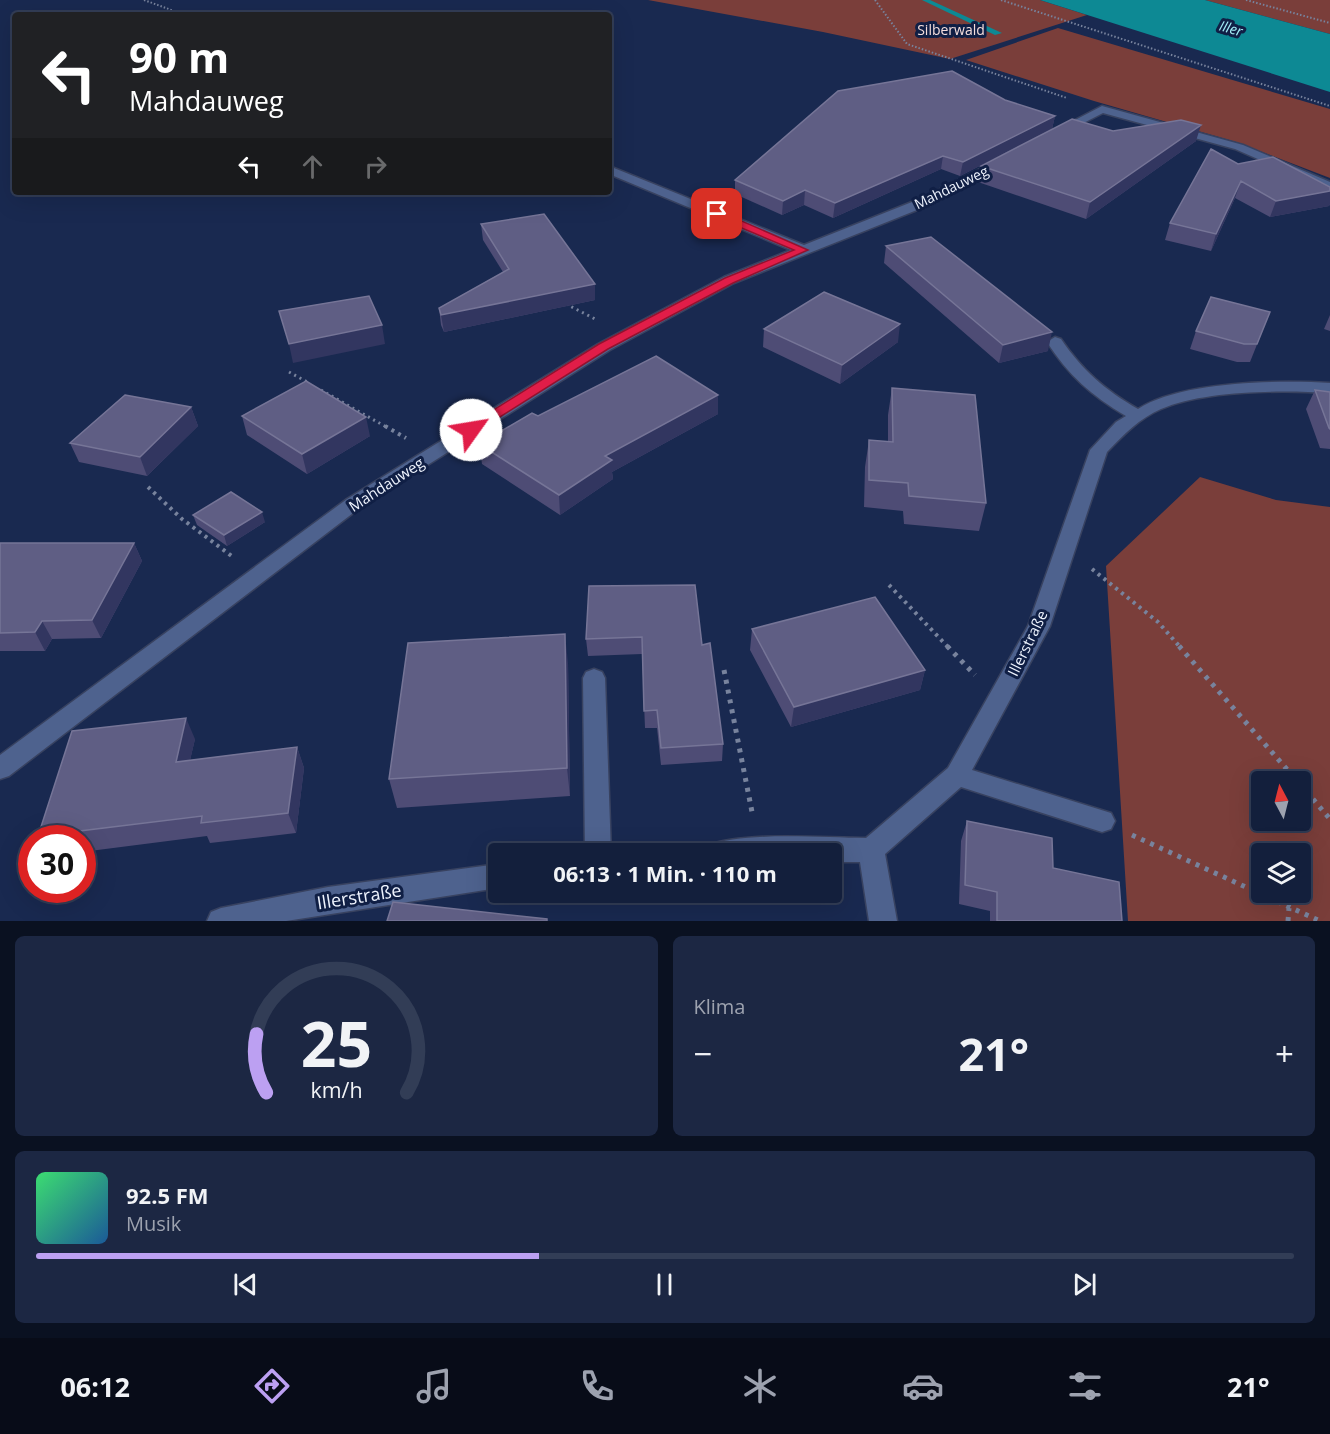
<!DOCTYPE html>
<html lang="de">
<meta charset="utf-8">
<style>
body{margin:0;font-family:"Open Sans",sans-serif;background:#1c2743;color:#f1f3f6;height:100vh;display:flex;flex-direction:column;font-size:22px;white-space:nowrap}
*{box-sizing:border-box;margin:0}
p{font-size:20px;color:#9da2af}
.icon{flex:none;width:33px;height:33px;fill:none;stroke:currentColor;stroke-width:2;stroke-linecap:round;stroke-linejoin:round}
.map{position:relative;height:921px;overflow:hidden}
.details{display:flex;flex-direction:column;gap:15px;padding:15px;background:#0a1121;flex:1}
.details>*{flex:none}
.guide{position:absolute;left:12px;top:12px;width:600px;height:183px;border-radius:6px;box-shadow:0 6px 24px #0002,0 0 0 2px #323d56;background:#202124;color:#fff;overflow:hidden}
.needle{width:39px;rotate:353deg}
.controls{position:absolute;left:1251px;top:771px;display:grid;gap:12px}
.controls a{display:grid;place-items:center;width:60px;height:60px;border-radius:6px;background:#131f3c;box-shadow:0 6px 24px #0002,0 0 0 2px #323d56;font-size:30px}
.speed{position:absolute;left:18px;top:825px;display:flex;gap:12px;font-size:30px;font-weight:700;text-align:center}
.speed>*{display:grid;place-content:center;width:78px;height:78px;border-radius:50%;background:#131f3c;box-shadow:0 6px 24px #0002,0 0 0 2px #323d56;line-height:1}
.speed .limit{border:9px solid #d22;background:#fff;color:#111}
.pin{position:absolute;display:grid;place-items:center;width:51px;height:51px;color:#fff;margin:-26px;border-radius:12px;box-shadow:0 3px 9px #0006}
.me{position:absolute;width:66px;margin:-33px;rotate:58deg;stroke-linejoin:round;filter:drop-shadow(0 0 4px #0008)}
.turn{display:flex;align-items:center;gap:21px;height:126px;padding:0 18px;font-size:27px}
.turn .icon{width:78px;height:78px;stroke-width:2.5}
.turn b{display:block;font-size:42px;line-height:51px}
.lanes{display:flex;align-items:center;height:57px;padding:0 18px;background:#0003;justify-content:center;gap:30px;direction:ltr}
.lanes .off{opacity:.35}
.big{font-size:45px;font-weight:700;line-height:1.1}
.details .card{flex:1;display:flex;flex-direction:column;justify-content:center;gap:9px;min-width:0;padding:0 21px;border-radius:9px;background:#1c2743}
.details .dial{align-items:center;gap:0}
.dial svg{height:156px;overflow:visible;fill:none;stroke:#323d56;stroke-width:7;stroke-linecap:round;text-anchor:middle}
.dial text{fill:#f1f3f6;stroke:none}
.song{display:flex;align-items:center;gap:18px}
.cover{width:72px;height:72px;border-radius:9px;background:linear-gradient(135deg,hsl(140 70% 55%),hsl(210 70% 35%))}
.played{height:6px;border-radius:3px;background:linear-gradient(90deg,#bca0f2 40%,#323d56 40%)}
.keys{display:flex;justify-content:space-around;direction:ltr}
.heat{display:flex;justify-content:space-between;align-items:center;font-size:33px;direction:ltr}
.details .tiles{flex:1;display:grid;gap:15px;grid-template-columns:1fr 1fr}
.card:last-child{grid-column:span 2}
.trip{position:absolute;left:488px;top:843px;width:354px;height:60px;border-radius:6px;background:#131f3c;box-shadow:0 6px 24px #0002,0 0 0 2px #323d56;font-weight:700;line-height:60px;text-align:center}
.menu{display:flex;height:96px;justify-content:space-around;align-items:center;background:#080c18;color:#9da2af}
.menu .icon{width:42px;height:42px}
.menu .selected{color:#bca0f2}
.menu b{font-size:27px;color:#f1f3f6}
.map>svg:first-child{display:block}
.green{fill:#7a3e3a;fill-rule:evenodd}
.water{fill:#0d8994}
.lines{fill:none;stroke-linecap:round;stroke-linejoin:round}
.stream{fill:#0d8994;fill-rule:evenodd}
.minor-casing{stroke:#384260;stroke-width:3}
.path-far3{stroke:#78839d;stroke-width:2;stroke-dasharray:1.5 2;stroke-linecap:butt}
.path-far2{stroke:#78839d;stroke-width:3;stroke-dasharray:2 4;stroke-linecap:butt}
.path-far1{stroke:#78839d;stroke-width:4;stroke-dasharray:3 4.5;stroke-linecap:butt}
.path{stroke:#78839d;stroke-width:5;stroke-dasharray:4 6;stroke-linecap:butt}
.minor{fill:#4e628e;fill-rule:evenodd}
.wall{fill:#4e4c75}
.shaded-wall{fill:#323660}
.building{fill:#5f5e84;stroke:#767597;stroke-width:1.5}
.route{fill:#e11d48;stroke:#92132f;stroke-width:1.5}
.labels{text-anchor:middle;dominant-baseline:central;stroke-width:6;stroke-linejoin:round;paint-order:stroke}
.far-water-label{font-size:14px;font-style:italic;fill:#a4f0f9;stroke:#101f45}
.far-park-label{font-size:14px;fill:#f5dedc;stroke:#101f45}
.far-street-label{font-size:14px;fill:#eff4fe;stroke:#101f45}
.street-label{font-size:15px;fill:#eff4fe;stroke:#101f45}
.near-street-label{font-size:18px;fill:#eff4fe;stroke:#101f45}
</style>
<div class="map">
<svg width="1330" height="921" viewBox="0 0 1330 921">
<rect width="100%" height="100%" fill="#192950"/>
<path class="green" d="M648 0H1040L1087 15 950 59 823 32Z
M1205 0H1330V34Z
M1058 28 1330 109V178L1236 142 1094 101 966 60Z
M1200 477 1276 500 1330 507V921H1128L1106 566ZM1262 782H1300V820H1262ZM1262 854H1300V892H1262Z"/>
<path class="water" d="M1040 0H1205L1330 34V92Z"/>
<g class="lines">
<path class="stream" d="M922 0H930L1002 33 995 35Z"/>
<g class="minor-casing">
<path id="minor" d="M1102 106 1243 145 1330 182V191L1235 149 1103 113 1062 134 1052 132Z
M1002 158 1008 162 1006 165 932 204 734 283 610 350 361 507 9 776 0 779V755L347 499 598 344 724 277 791 250 609 174V166L804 245 922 198Z
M1055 337 1061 339C1082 370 1105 390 1138 409 1181 381 1279 380 1330 383V393C1283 390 1204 390 1161 409 1140 418 1123 435 1107 452L1050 626 972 770 1111 813 1115 821 1111 829 1102 832 961 787 885 854 897 921H869L860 862H831V854H702L706 846C746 831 822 838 866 838L948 768 1028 626 1090 450 1116 422 1126 416C1092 396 1068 375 1047 342Z
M594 669 602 672 605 678 611 854H585L583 678 586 672Z
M498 864V888L286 921H207L211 912 221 908 328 887Z"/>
</g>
<path class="path-far3" d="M144 0 185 15
M875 0 907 44 1067 98
M1001 0 1330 106
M1246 0 1330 23"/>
<path class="path-far2" d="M566 304 597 320
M289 372 309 383
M321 390 388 428"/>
<path class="path-far1" d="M385 426 406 438
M148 487 182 519 233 557
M1092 569 1158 622 1180 647
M889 585 948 647"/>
<path class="path" d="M947 646 975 675
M1179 646 1298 782
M724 670 753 817
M1300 784 1330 819
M1132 835 1320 921
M1288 921 1289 908"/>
<use href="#minor" class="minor"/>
</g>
<path class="wall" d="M1005 100 1055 116 1052 129 960 176 941 169 833 218 804 205 782 215 735 194V180Z
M1113 131 1196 141 1086 219 978 182 981 166Z
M1238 164 1330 187V204L1329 206 1270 217 1235 198 1211 251 1165 240 1170 223Z
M481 224 595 284V300L444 332 441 325 439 308 503 272 483 240Z
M886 246 1048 351 999 363 884 263Z
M1270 312 1250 362H1237L1190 349 1196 331Z
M1330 315V331L1324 329Z
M764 329 898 342 840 384 763 347Z
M892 388 986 503 979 531 904 524 903 511 864 507 865 467 869 440 888 442V415Z
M1315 390 1330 392V449L1320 448 1306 409Z
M191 407 198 426 147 476 79 462 70 443Z
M718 414 612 472 613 479 560 515 482 464 479 444 538 416Z
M242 416 370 436 307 474 247 435Z
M193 515 265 522 227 546 197 525Z
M0 543H134L142 561 101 638 52 639 45 651H0Z
M589 586 702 645 723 744 722 761 661 765 657 728H645L642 654 588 656 586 639Z
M752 629 925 670 920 690 791 727 750 650Z
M568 663 570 796 397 808 389 779Z
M195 739 190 760 297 747 304 768 296 833 210 843 207 836 82 852V838H40L38 836Z
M967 821 1053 868 1122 921H990V911L959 904 961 841Z"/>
<path class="shaded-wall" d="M1055 116 1052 129 960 176 963 162Z
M1201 125 1196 141 1086 219 1090 202Z
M943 156 941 169 833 218 835 203Z
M1241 181 1235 198 1211 251 1216 234Z
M805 190 804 205 782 215 783 201Z
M1330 191V204L1329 206 1270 217 1276 201Z
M595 284V300L444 332 441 315Z
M900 324 898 342 840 384 842 365Z
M382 325 385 344 293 363 289 344Z
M1052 332 1048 351 999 363 1003 345Z
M718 395V414L612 472 613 479 560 515 559 495 605 456Z
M191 407 198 426 147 476 140 457Z
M366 417 370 436 307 474 302 454Z
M262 512 265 522 227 546 224 535Z
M134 543 142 561 101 638 92 620Z
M42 621 52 639 45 651 35 632Z
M565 634 568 663 570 796 567 768Z
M925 670 920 690 791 727 794 707Z
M186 718 195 739 185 782 176 762Z
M297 747 304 768 296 833 288 813Z"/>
<path class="building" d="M952 71 1005 100 1055 116 963 162 943 156 835 203 805 190 783 201 735 180 838 91Z
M1072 119 1113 131 1181 120 1201 125 1090 202 981 166Z
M1211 149 1238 164 1273 157 1330 187V191L1276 201 1241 181 1216 234 1170 223Z
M544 214 595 284 441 315 439 308 509 269 481 224Z
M931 237 1052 332 1003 345 886 246Z
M824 292 900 324 842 365 764 329Z
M369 296 382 325 289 344 279 311Z
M1211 297 1270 312 1257 344H1244L1196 331Z
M656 356 718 395 605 456 612 460 559 495 479 444 532 413 538 416Z
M306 381 366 417 302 454 242 416Z
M892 388 975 395 986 503 909 496 908 483 869 480V440L893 442Z
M1315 390 1330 392V429L1329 428Z
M125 395 191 407 140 457 70 443Z
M231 492 262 512 224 535 193 515Z
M0 543H134L92 620 42 621 35 632 0 633Z
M695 585 702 645 710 643 723 744 661 748 657 710 644 711 642 637 586 639 589 586Z
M875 597 925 670 794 707 752 629Z
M565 634 567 768 389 779 408 643Z
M186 718 176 762 297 747 288 813 201 823 202 816 38 836 72 731Z
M967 821 1052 838 1053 868 1119 882 1122 921H997V892L965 885Z
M393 902 547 919V921H387Z"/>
<path class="route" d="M713 212H721L808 250 733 283 608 349 476 432H466V427L599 344 725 278 794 250 713 216Z"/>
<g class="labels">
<g class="far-water-label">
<text transform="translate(1231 28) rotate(16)">Iller</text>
</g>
<g class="far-park-label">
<text x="951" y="29">Silberwald</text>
</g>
<g class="far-street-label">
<text transform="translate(951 187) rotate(-26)">Mahdauweg</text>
</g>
<g class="street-label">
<text transform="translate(386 484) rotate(-33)">Mahdauweg</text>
<text transform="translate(1027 643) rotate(-64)">Illerstraße</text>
</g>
<g class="near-street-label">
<text transform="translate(359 896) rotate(-9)">Illerstraße</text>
</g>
</g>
</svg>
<div class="controls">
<a><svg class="needle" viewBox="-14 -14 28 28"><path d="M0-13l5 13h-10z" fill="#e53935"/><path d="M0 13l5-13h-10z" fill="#9da2af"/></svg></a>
<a><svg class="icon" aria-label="layers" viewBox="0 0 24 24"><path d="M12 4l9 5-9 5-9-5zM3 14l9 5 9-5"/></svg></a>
</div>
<div class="speed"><div class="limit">30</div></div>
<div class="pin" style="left:717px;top:214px;background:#d93025"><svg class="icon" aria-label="arrive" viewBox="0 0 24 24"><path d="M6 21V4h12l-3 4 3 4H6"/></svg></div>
<svg class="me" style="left:471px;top:430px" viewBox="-20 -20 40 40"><circle r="19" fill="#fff"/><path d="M0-13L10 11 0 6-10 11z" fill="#e11d48"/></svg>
<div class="trip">06:13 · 1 Min. · 110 m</div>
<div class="guide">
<div class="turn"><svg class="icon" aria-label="left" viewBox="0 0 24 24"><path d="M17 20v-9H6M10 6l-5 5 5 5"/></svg><div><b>90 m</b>Mahdauweg</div></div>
<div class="lanes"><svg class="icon" aria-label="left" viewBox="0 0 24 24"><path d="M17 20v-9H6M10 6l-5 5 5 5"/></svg><svg class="icon off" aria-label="ahead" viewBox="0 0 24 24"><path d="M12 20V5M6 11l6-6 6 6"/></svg><svg class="icon off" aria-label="right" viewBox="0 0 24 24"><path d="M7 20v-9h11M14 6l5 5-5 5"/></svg></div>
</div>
</div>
<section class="details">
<div class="tiles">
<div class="card dial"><svg viewBox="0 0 100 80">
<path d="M14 69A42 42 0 1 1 86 69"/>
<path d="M14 69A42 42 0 0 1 9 39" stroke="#bca0f2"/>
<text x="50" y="56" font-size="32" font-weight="700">25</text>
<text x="50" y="72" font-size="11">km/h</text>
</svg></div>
<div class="card"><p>Klima</p>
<div class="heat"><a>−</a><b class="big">21°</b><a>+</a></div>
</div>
<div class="card">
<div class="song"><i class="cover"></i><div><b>92.5 FM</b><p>Musik</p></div></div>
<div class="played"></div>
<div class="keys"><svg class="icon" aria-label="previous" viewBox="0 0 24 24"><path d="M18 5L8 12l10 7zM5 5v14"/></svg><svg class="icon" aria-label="pause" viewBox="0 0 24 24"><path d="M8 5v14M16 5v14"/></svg><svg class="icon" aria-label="next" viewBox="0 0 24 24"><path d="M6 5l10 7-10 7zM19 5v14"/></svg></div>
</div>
</div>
</section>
<nav class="menu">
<b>06:12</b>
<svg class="icon selected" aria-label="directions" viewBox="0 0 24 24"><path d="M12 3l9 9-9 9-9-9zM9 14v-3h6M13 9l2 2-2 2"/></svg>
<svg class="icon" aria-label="music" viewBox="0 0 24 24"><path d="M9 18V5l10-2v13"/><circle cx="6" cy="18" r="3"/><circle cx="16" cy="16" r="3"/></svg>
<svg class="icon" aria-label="phone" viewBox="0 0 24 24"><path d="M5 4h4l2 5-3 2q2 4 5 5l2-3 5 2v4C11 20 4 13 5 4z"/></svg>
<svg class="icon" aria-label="climate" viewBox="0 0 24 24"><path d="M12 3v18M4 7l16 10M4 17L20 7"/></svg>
<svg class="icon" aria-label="car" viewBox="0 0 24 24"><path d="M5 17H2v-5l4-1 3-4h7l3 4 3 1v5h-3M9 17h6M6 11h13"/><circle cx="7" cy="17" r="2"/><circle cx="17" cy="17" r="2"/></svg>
<svg class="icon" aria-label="filters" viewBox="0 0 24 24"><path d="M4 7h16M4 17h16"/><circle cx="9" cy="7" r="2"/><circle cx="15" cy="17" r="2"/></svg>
<b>21°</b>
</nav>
